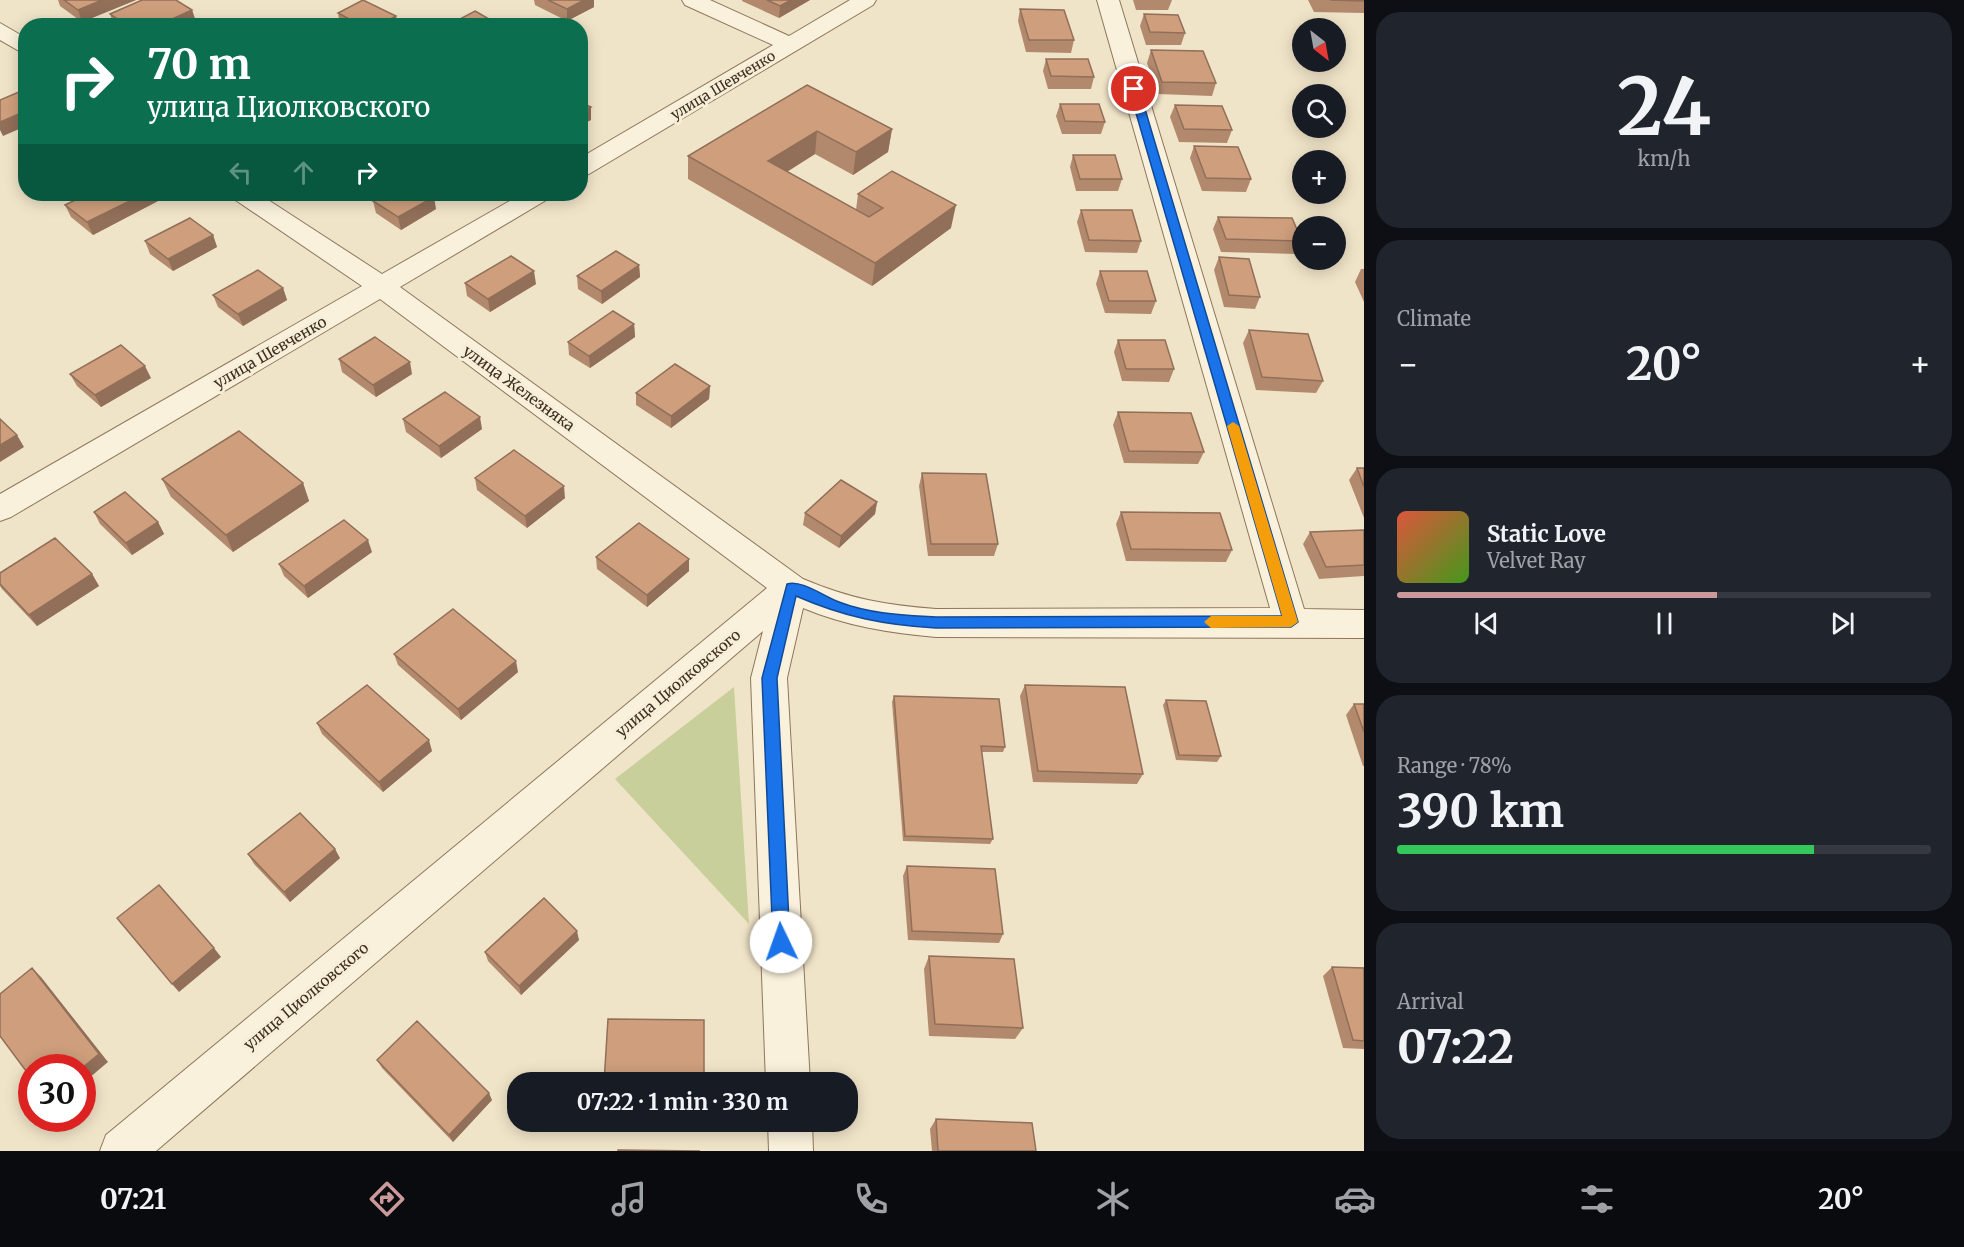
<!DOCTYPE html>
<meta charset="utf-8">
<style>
body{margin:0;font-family:Merriweather,serif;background:#20242c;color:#f1f3f6;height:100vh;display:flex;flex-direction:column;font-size:22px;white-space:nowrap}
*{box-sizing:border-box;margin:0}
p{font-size:20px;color:#9ea1a6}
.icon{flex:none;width:33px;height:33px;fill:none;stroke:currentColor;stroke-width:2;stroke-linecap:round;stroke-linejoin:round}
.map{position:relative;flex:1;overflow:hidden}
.sheet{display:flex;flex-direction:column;gap:12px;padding:12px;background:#0d0f14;width:600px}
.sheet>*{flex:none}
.guide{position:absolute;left:18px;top:18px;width:570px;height:183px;border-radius:24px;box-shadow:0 3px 15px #0003;background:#0b6e4f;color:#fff;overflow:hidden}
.needle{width:39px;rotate:149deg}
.buttons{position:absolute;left:1292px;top:18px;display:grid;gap:12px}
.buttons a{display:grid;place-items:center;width:54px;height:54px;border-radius:50%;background:#171b24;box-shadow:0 3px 15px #0003;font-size:30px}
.speed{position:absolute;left:18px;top:1054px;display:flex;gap:12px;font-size:30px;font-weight:700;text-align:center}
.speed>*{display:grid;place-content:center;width:78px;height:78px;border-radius:50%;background:#171b24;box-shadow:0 3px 15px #0003;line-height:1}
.speed .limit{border:9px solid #d22;background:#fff;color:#111}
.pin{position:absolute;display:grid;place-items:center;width:51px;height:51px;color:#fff;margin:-26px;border:3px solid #fff;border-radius:50%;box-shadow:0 2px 6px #0007}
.me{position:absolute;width:66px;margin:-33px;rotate:357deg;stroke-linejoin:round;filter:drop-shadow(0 0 4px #0008)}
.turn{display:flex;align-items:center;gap:21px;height:126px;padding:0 30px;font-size:27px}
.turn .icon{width:78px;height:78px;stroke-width:2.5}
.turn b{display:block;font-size:42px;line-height:51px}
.lanes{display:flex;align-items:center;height:57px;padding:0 30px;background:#0003;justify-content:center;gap:30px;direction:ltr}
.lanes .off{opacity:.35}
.big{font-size:45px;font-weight:700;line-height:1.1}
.sheet .widget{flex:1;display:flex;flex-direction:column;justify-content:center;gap:9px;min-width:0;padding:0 21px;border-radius:24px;background:#20242c}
.sheet .dial{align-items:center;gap:0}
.dial b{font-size:78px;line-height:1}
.song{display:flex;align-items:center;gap:18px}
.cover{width:72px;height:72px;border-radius:9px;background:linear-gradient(135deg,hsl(10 70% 55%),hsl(100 70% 35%))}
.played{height:6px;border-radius:3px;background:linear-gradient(90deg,#cc999b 60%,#363941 60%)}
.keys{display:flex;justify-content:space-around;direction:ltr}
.heat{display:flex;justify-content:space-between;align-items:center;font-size:33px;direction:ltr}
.charge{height:9px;border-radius:4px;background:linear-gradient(90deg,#34c759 78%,#363941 0)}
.trip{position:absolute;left:507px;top:1072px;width:351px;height:60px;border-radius:24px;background:#171b24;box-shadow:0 3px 15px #0003;font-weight:700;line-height:60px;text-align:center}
.tab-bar{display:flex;height:96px;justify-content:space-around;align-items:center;background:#090b0e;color:#9ea1a6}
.tab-bar .icon{width:42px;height:42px}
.tab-bar .selected{color:#cc999b}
.tab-bar b{font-size:27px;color:#f1f3f6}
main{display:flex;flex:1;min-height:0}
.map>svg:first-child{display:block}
.green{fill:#c9cf9b}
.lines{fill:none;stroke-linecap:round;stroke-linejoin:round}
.minor-casing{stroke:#8d765c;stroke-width:2}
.minor{fill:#faf1dc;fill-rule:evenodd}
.wall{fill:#b2896c}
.shaded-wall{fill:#916f58}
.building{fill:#cf9f7d;stroke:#916f58;stroke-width:1.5}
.route{fill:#1a73e8;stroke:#114b97;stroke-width:1.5}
.slow{fill:#f59e0b}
.labels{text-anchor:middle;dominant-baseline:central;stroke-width:6;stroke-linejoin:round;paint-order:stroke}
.far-street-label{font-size:14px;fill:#3d2e20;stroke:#f7eed8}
.street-label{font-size:15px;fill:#3d2e20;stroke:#f7eed8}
</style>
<main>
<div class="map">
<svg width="1364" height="1151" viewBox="0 0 1364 1151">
<rect width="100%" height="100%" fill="#f0e4c8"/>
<path class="green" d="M734 687 749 924 615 779Z"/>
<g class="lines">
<g class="minor-casing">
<path id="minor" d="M682 0H710L789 36 850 0H876L873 5 589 174 580 176V158L773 45 685 5Z
M1097 0H1119L1304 609 1364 610V638L936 637C890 633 846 626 803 608L787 678 810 1083H766L751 678 763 631 156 1151H100L106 1135 767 588 380 299 11 517 0 521V494L362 286 234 199 231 194H259L382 274 522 194H551L548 199 400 287 803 579C850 599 885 605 936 609L1270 608Z
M0 23 26 38V55L0 40Z
M768 1122H812L813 1151H769Z"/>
</g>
<use href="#minor" class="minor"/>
</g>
<path class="wall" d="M58 0H136L82 22 60 6Z
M534 0H594V7L567 21 535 5Z
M742 0H810L779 18 742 1Z
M1133 0H1172L1168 10H1136Z
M1308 0H1364V13L1314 12Z
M1020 9 1074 40 1071 53 1026 52 1018 21Z
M192 10 196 22 188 26H114L110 14Z
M338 13 396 16 397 26H341L340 25Z
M1144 14 1185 33 1181 45H1146L1140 26Z
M458 20 501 26H459Z
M1151 50 1216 83 1212 96 1158 94 1147 63Z
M1046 59 1094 77 1091 89H1048L1043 71Z
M807 85 892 129 888 152 853 175 815 154 787 172 856 210 858 194 951 228 872 286 688 179V156Z
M1060 104 1105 122 1101 134H1062L1056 116Z
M1175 105 1232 130 1227 143 1179 142 1170 117Z
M1194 146 1251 179 1246 192 1202 191 1190 158Z
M1073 155 1122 179 1118 191H1076L1070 167Z
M158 201 93 235 71 217 65 205Z
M373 201 436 209 401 230 376 213Z
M1081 210 1141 241 1137 253 1085 252 1077 222Z
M1218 217 1302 241 1296 254 1221 252 1213 229Z
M213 235 217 247 173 271 150 254 145 241Z
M1219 257 1260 297 1255 309 1224 307 1214 270Z
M639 265 640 277 602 304 578 289 577 276Z
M1361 269H1364V302L1355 282Z
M1100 271 1156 301 1151 314 1105 313 1096 284Z
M465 283 536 284 490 312 467 296Z
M283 288 287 300 243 326 218 307 213 295Z
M634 324 635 337 590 368 569 355 568 342Z
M1249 330 1323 381 1316 393 1256 390 1243 343Z
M1118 340 1174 369 1169 382 1122 381 1114 352Z
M339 359 412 374 376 397 342 372Z
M70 374 151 378 101 407 77 386Z
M710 386 709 399 671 428 636 405V393Z
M1118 412 1204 452 1198 464 1124 463 1113 425Z
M403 419 482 429 441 458 406 432Z
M1357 468H1364V518L1349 480Z
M922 473 998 544 994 556H928L919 486Z
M475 478 565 498 527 528 477 490Z
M162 479 303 483 309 501 233 552 171 497Z
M877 502 875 514 839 548 803 525 805 513Z
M94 512 158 522 164 534 132 555 100 524Z
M1121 512 1232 550 1226 562 1126 561 1116 524Z
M1364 530V576L1319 579 1303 544 1310 532Z
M372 552 308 598 284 576 279 564Z
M596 557 689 559V571L647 607 597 569Z
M0 573 92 574 99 586 37 626 2 589 0 586Z
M394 654 518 672 461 720 398 665Z
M1025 685 1143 774 1137 784 1033 782 1020 696Z
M894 696 1005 747 1003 752H981L993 839 990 844 903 841 892 702Z
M1166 700 1221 756 1217 762 1176 760 1163 705Z
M1354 704H1364V766H1363L1346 715Z
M317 723 432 751 383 792 322 734Z
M248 854 340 858 290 902 254 864Z
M907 866 1003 934 999 943 908 940 903 876Z
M579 940 521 995 488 961 485 952Z
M929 956 1023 1028 1015 1039 929 1036 924 969Z
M1332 967 1364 968V1049L1343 1048 1323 976Z
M377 1060 492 1100 453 1142 382 1068Z
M936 1119 1036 1151H932L930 1129Z"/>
<path class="shaded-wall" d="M102 0H136L82 22 78 10Z
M584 0H594V7L567 21V9Z
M791 0H810L779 18 780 6Z
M192 10 196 22 188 26H157Z
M396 16 397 26H378Z
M591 107V120L580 126V113Z
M26 111V126L3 136 0 130V122Z
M892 129 888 152 853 175 856 152Z
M817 131 815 154 767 184 768 161Z
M144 194H155L158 201 93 235 87 222Z
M434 197 436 209 401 230 398 217Z
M956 205 951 228 872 286 875 263Z
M213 235 217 247 173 271 168 259Z
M639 265 640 277 602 304 601 291Z
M534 271 536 284 490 312 488 299Z
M283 288 287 300 243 326 238 314Z
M634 324 635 337 590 368 589 356Z
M410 362 412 374 376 397 373 385Z
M145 366 151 378 101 407 95 395Z
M710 386 709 399 671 428V416Z
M480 417 482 429 441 458 439 446Z
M17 435 24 447 0 462V445Z
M303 483 309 501 233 552 226 535Z
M564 486 565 498 527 528 525 516Z
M877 502 875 514 839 548 841 536Z
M158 522 164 534 132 555 126 543Z
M368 540 372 552 308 598 304 586Z
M689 559V571L647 607V595Z
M92 574 99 586 37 626 29 615Z
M516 661 518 672 461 720 458 709Z
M429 740 432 751 383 792 379 782Z
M335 849 340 858 290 902 284 892Z
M577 931 579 940 521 995 519 986Z
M214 948 221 957 179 992 172 984Z
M32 968 41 977 108 1062 82 1084V1068Z
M489 1093 492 1100 453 1142 449 1135Z"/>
<path class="building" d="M64 0H102L78 10Z
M142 0H176L192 10 157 26H128L110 14Z
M363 0 396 16 378 26H362L338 13Z
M548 0H584L567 9Z
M767 0H791L780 6Z
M1330 0H1364V1Z
M1020 9 1064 10 1074 40H1029Z
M475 11 501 26H468L458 20Z
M1144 14 1178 15 1185 33 1150 32Z
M1151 50 1203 51 1216 83 1162 82Z
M1046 59H1088L1094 77 1051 76Z
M807 85 892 129 856 152 817 131 768 161 869 217 883 208 858 194 892 171 956 205 875 263 688 156Z
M21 91 26 94V111L0 122V100Z
M580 102 591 107 580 113Z
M1060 104H1099L1105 122 1065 121Z
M1175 105 1222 106 1232 130 1184 129Z
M1194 146 1238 147 1251 179 1206 178Z
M1073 155H1115L1122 179H1080Z
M88 194H144L87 222 65 205Z
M386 194H429L434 197 398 217 373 201Z
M1081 210H1132L1141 241 1089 240Z
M1218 217 1292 218 1302 241 1226 239Z
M190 218 213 235 168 259 145 241Z
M616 251 639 265 601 291 577 276Z
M511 256 534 271 488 299 465 283Z
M1219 257 1249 259 1260 297 1229 295Z
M258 270 283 288 238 314 213 295Z
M1100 271H1147L1156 301H1109Z
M613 311 634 324 589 356 568 342Z
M1249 330 1308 334 1323 381 1262 377Z
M375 337 410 362 373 385 339 359Z
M1118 340H1165L1174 369H1126Z
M121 345 145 366 95 395 70 374Z
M675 364 710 386 671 416 636 393Z
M445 392 480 417 439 446 403 419Z
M1118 412 1191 413 1204 452 1129 451Z
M0 419 17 435 0 445Z
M239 431 303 483 226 535 162 479Z
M514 450 564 486 525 516 475 478Z
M1357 468H1364V487Z
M922 473 986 474 998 544H931Z
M841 480 877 502 841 536 805 513Z
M125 492 158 522 126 543 94 512Z
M1121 512 1220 513 1232 550 1131 549Z
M344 520 368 540 304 586 279 564Z
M639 523 689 559 647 595 596 557Z
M1364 530V565L1326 567 1310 532Z
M55 538 92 574 29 615 0 584V573Z
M453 609 516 661 458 709 394 654Z
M367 685 429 740 379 782 317 723Z
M1025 685 1125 687 1143 774 1038 771Z
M894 696 999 699 1005 747 981 746 993 839 905 836Z
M1166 700 1206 701 1221 756 1179 755Z
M1354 704H1364V732Z
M300 813 335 849 284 892 248 854Z
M907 866 995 869 1003 934 912 931Z
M159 885 214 948 172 984 117 918Z
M544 898 577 931 519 986 485 952Z
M929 956 1014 959 1023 1028 935 1024Z
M1332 967 1364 968V1041L1353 1040Z
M32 968 99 1054 82 1068H32V1079L0 1036V994Z
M608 1019 704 1020V1083H604Z
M417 1021 489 1093 449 1135 377 1060Z
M936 1119 1032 1123 1036 1151H938Z
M618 1150 700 1151H618Z"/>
<path class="route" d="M1134 86 1139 89 1298 622 1291 627 936 628C884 625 844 617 796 596L777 678 790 942 787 947 781 950 775 947 773 942 762 678 787 584C801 579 825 597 839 602 870 614 904 615 936 617L1282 616 1129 89Z"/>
<path class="slow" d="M1233 422 1239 426 1298 622 1291 627 1211 628 1204 622 1211 616H1282L1227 426Z"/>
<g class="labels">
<g class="far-street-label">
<text transform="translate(723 85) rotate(-31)">улица Шевченко</text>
</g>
<g class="street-label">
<text transform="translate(270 352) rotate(-30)">улица Шевченко</text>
<text transform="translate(519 388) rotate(36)">улица Железняка</text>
<text transform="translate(678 683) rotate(-40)">улица Циолковского</text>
<text transform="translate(306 996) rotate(-40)">улица Циолковского</text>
</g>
</g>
</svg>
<div class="buttons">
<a><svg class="needle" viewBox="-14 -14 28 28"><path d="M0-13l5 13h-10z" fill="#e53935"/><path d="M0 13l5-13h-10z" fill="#9ea1a6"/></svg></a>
<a><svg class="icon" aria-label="search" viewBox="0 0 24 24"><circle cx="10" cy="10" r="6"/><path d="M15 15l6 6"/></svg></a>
<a>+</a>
<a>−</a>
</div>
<div class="speed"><div class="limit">30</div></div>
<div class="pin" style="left:1134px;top:89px;background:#d93025"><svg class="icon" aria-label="arrive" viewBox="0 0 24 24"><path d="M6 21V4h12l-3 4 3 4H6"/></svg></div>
<svg class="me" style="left:781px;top:942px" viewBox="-20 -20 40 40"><circle r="19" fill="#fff"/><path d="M0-13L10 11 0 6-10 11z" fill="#1a73e8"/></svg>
<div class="trip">07:22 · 1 min · 330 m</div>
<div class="guide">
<div class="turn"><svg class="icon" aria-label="right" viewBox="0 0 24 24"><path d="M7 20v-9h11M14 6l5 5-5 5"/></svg><div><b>70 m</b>улица Циолковского</div></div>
<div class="lanes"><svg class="icon off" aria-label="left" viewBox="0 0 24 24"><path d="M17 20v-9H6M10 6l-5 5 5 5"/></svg><svg class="icon off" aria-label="ahead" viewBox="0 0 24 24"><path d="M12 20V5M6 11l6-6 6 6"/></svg><svg class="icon" aria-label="right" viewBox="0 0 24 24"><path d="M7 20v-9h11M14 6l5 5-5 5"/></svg></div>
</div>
</div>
<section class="sheet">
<div class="widget dial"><b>24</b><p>km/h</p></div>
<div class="widget"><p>Climate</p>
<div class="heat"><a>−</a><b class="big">20°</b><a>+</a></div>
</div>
<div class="widget">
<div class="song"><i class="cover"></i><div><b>Static Love</b><p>Velvet Ray</p></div></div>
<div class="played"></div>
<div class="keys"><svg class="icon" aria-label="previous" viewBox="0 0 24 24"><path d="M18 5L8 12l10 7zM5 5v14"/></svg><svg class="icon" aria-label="pause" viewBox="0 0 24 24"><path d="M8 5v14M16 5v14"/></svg><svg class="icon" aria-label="next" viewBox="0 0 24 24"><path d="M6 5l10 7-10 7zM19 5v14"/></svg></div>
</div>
<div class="widget"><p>Range · 78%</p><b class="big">390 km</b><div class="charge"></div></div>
<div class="widget"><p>Arrival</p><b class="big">07:22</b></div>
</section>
</main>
<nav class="tab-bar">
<b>07:21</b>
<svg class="icon selected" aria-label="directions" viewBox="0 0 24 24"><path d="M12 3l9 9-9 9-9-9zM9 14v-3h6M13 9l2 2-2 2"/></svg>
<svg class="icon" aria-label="music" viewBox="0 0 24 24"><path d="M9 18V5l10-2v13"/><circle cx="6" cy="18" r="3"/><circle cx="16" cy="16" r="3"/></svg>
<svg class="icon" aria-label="phone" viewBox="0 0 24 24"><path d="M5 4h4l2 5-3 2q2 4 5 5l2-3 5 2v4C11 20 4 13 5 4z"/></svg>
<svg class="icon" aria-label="climate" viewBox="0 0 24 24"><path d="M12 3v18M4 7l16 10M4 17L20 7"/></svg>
<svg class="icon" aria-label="car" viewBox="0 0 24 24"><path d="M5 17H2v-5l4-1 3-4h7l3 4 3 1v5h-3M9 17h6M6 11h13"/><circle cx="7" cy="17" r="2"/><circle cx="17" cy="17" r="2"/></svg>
<svg class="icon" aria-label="filters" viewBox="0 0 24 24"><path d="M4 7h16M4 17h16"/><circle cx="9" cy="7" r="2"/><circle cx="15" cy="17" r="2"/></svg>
<b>20°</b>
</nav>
